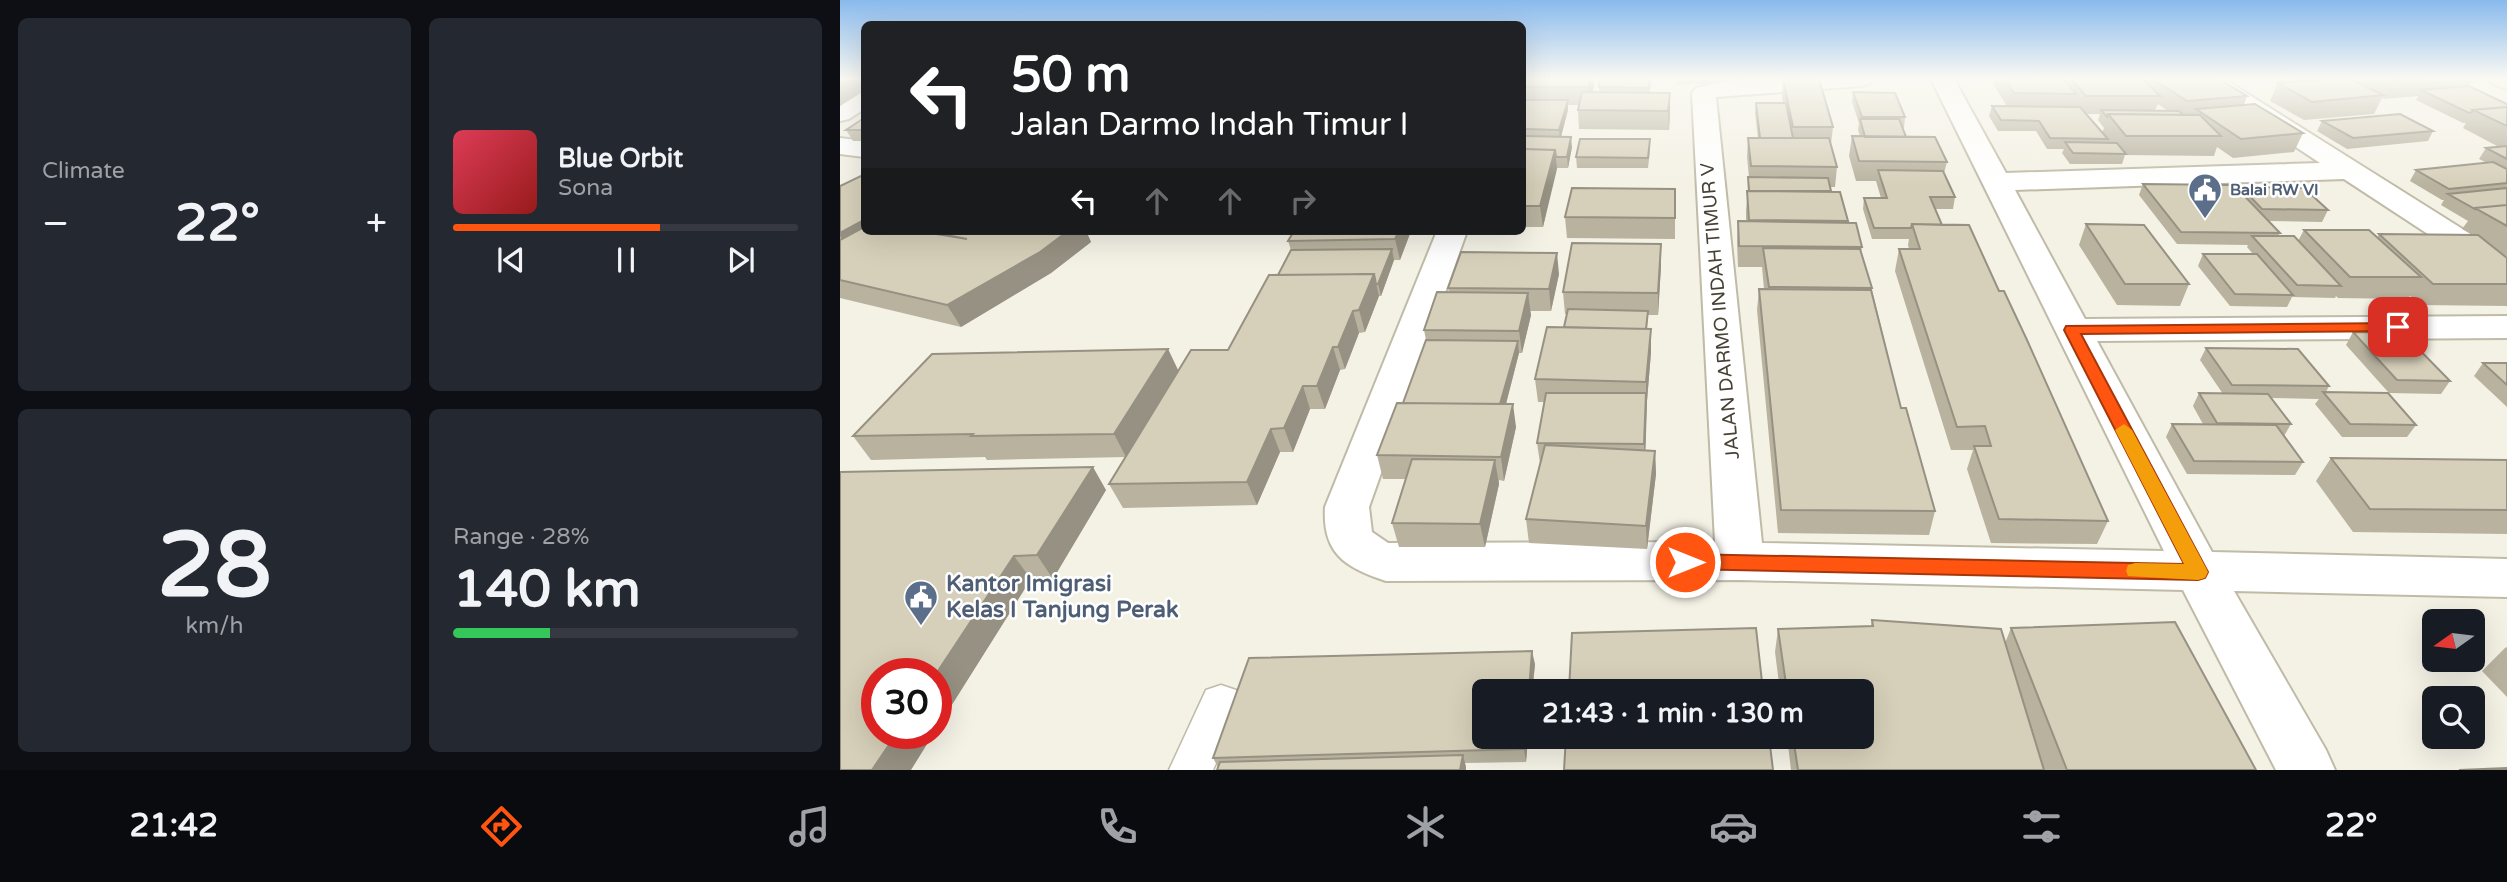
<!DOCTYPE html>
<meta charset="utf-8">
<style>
body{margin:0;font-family:"Varela Round",sans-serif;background:#242831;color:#f1f3f6;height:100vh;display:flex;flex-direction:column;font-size:26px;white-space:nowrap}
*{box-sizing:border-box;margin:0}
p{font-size:23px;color:#9ea1a6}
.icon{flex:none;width:38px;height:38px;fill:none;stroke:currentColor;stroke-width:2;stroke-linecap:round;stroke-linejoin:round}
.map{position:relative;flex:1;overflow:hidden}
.details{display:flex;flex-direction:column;gap:18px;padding:18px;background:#0d0f14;width:840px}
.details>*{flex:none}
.hud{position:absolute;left:21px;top:21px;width:665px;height:214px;border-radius:10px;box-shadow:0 7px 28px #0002;background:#202124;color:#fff;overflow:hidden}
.needle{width:46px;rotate:256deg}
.buttons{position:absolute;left:1582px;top:609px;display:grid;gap:14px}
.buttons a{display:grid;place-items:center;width:63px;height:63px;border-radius:10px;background:#171b24;box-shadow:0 7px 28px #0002;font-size:35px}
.speed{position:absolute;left:21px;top:658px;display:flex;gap:14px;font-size:35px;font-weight:700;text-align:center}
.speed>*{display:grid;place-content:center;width:91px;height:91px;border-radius:50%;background:#171b24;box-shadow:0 7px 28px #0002;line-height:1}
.speed .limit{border:10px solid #d22;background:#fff;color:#111}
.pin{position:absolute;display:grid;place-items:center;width:60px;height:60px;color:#fff;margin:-30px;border-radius:14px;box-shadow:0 4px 10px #0006}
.me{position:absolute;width:77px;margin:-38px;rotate:90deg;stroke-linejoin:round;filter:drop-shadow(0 0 5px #0008)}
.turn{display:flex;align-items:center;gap:24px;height:147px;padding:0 35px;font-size:32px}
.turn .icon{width:91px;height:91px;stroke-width:2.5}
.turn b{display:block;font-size:49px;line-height:60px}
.lanes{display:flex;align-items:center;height:66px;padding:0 35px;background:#0003;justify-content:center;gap:35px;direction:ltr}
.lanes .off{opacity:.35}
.big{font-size:52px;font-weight:800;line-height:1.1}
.details .widget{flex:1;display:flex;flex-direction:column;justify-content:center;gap:10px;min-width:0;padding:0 24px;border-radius:10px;background:#242831}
.details .dial{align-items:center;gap:0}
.dial b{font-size:91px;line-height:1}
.song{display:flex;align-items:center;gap:21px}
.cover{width:84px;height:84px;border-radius:10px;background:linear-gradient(135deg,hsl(350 70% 55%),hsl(0 70% 35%))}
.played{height:7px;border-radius:4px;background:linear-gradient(90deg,#ff5510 60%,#363941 60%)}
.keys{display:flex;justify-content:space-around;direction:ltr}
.heat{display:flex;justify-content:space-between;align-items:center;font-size:38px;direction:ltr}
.charge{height:10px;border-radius:5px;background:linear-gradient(90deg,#34c759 28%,#363941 0)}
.details .tiles{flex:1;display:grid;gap:18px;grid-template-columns:repeat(2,1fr)}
.trip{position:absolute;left:632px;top:679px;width:402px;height:70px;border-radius:10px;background:#171b24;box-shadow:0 7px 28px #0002;font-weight:800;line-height:70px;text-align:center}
.menu{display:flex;height:112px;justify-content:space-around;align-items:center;background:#090b0e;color:#9ea1a6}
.menu .icon{width:49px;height:49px}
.menu .active{color:#ff5510}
.menu b{font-size:32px;color:#f1f3f6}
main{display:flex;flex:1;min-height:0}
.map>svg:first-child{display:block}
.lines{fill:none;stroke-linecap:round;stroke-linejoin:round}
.lane-casing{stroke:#c0bba7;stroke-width:3}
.street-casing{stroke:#c0bba7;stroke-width:4}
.secondary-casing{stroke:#d7ce91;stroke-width:4}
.lane{fill:#fff;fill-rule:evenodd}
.street{fill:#fff;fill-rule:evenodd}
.secondary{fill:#fff9c3;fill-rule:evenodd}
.wall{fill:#b8b29f;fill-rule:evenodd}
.shaded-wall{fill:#969182}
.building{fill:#d6cfb9;stroke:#969182;stroke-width:2}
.route{fill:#ff5510;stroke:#a6370a;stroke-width:2}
.slow{fill:#f59e0b}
.labels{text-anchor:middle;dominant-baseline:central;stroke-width:5;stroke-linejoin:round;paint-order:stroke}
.far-service-label{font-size:16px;font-weight:bold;fill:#4e5e75;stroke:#fff;text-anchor:start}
.street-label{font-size:19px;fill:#474234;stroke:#fff}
.near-service-label{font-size:23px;font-weight:bold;fill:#4e5e75;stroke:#fff;text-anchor:start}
</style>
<main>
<section class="details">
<div class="tiles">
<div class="widget"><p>Climate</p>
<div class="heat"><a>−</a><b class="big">22°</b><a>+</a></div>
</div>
<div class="widget">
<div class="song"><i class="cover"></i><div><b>Blue Orbit</b><p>Sona</p></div></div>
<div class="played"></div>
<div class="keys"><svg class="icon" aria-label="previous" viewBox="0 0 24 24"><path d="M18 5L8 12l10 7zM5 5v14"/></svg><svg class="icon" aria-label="pause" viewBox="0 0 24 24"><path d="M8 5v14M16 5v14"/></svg><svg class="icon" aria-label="next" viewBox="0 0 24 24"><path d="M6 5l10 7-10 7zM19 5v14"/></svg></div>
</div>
<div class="widget dial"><b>28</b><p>km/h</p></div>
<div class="widget"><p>Range · 28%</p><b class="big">140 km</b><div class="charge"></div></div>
</div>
</section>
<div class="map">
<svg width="1667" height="770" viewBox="0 0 1667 770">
<rect width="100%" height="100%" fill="#f4f1e5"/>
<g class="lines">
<g class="lane-casing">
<path id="lane" d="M381 685 396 690 402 704 373 770H329L366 690Z"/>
</g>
<g class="street-casing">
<path id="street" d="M920 79H1033L1029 84 1021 86 876 97 922 543 1324 551 1091 79H1114L1166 173 1480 163 1361 84 1357 79H1384L1667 257V281L1655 278 1504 179 1175 190 1245 319 1667 316V338L1257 341 1372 552 1667 559V597L1394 591 1486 750 1495 770H1436L1343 590 900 580 546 581C506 568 482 554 485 507L597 231H627L529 507 532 532 548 543 875 542 852 93 856 88 884 81Z
M24 91V109L9 119 0 121V103Z
M0 138 24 141V157L0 154Z"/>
</g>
<g class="secondary-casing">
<path id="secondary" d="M1648 79H1667V89L1652 84Z"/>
</g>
<use href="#lane" class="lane"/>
<use href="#street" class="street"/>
<use href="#secondary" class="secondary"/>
</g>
<path class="wall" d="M682 79 754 86 752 92H759V87L811 79 810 92 830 111 829 130 739 129 738 110 739 105H728V110L721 137 732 147 728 168H716L703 227H682V110L684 105H682Z
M834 79H874V83L837 85Z
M939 79H987H979L993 127 991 144 997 167 995 187H990L991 191 1008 221 1007 223 1022 247 1021 251 1032 288V290L1061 408 1095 511 1089 535 938 533 917 310 919 289H924L922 267H898L897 242 898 221H906V211L909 177 907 157 908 138H918L915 113 916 103H943L942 96 943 80H940Z
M1154 79H1379L1407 96 1404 105 1463 133 1454 152 1393 158 1377 147 1374 156 1285 155 1282 164H1230L1222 153 1224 149H1207L1196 131H1158L1149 116 1152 106H1167L1153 84ZM1318 104 1328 111 1315 110ZM1246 114H1260L1258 120 1264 128 1262 133Z
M1439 79H1634L1629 86 1667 104V256L1652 247 1667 258V306L1580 305 1570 296 1567 299 1498 298 1496 296 1495 298 1452 297 1447 307 1390 306 1358 266 1363 254H1413L1407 247 1408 245 1337 244 1299 195 1303 184 1399 190 1401 187 1488 210 1482 222 1428 221 1440 233 1438 236 1458 241 1464 230 1537 238 1539 234 1633 235 1622 229 1628 221 1601 205 1604 200H1602L1570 181 1576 170 1647 163 1639 159 1646 148 1659 147 1623 128 1626 123H1623L1576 100 1578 96 1544 99 1542 98 1534 114 1464 120 1430 101 1438 83H1441L1438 81Z
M1013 92 1065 117 1064 128H1062L1066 137 1107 162 1104 173 1115 197 1113 209H1095L1102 225 1159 291 1268 521 1257 544 1151 543 1127 469 1133 450H1111L1055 271 1059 249H1069L1068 245 1069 239H1032L1023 209 1024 198H1041L1036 181H1016L1009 156 1012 136H1020L1018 130 1019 123 1012 102Z
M24 118V141H13L6 130Z
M1482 121 1593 131 1588 141 1507 149 1477 131Z
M810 150 808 168H737L736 157Z
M0 186 24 231H246L251 242 211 273 121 327 0 298Z
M835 189V239L727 238 725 217Z
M1246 224 1349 284 1340 306 1277 305 1239 245Z
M571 231 560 260H554L541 296H539L525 332 519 333 505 369 500 370 485 409H470L453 452H440L417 505 283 508 269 484 286 457 147 460 145 457 31 460 13 436 328 349 338 371 388 350 438 275 451 250 448 241Z
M821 266 818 315H808L807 329 811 352 807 401 805 450 815 451 816 474 807 549 689 543 686 519 700 463 697 443 705 402H698L695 379 724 327 727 314H725L723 292Z
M719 274 711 311H690L691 315 682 353H679L666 404 676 427 664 481 659 480V484L645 547H559L552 523 566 479H543L537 455 563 403 586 340 584 330 609 292 608 288Z
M1513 332 1610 381 1601 394 1549 393 1506 345Z
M1366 348 1489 386 1486 392 1576 425 1567 437H1502L1475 404 1479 399 1431 398 1451 424 1444 436 1463 462 1455 475 1347 474 1326 437 1332 424H1363L1353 406 1359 393 1383 394 1360 360Z
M1643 363H1667V407L1634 376Z
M1491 458 1667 460V534L1513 532 1476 481Z
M0 472 266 490 213 579H191L96 730V674Z
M1032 620 1165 643 1171 628 1416 770H951L947 737H1022V691H940L935 652 938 629 1031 626Z
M1667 647V697L1642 671 1665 648Z
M695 664 686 762 625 763 626 770H377L378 767 373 758Z"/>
<path class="shaded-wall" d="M6 79H24V91L0 106V82Z
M750 79H753L754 86 749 105 748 87Z
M830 93V111L829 130 828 111Z
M728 100V110L720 140 719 130Z
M731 137 732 147 728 168 727 157Z
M715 150 717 169 703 227 700 206Z
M24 220V231L6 245 0 236V233Z
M228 231H246L251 242 211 273 121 327 107 305Z
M559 231H571L560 260 555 239Z
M821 244V266L818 315V293Z
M552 249 554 260 541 296 538 284Z
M717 253 719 274 711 311 709 289Z
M534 274 539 296 525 332 519 310Z
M688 293 691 315 682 353 679 331Z
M513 311 519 333 505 369 498 347Z
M811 329V352L807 401 805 468 804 444 806 400V382Z
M678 341 679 353 660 427 657 414Z
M493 347 500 370 485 409 477 386Z
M328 349 339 372 286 457 274 434Z
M463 386 470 409 453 452 444 428Z
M673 404 676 427 664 481 661 457Z
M431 429 440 452 417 505 407 482Z
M815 451 816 474 807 549 806 526Z
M655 460 659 484 645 547 640 524Z
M253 467 266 490 213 579 197 555Z
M174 556 191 579 96 730V674Z
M692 651 695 664 692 691H689Z
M57 733H94L71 770H32Z
M685 737H688L686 762 684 749Z
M623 755 626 767V770H620Z"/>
<path class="building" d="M682 79H750L748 87H682Z
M760 79H810L809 88 759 87Z
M943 79H979L993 127H953Z
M1165 79H1224L1236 94 1174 93Z
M1231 79H1303L1320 96H1246Z
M1313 79H1379L1407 96 1347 101Z
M1455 79H1490L1460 81Z
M1490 79H1510L1543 95 1472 102 1438 83Z
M1548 79H1583L1553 81Z
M1629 86 1667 104V107L1633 110 1632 112 1629 113 1581 90Z
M742 92 830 93 828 111 738 110Z
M1013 92 1055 93 1065 117H1022Z
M686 100H728L719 130 682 129V110Z
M916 103H946L953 138H920Z
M1415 104 1463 133 1401 139 1356 109Z
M1152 106 1240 107 1268 139 1210 138 1199 121 1161 120Z
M1667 107V126L1633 110Z
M1261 110 1339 111 1343 115 1268 114 1267 117Z
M1268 114 1360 115 1381 136H1286Z
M1560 114 1593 131 1513 138 1482 121Z
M24 118V130H6Z
M1020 119H1059L1066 137H1025Z
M682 136 731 137 727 157H716L715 150 682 149Z
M1012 136 1095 137 1107 162 1019 161Z
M908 138H989L997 167 911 166Z
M740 139H810L808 158 736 157Z
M1225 142 1277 143 1286 154 1233 153Z
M1667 146V159L1646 148Z
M682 149 715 150 700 206H682Z
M1653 162 1667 169V183L1609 189 1576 170Z
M1038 170 1103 171 1115 197H1090L1102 225 1072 224 1071 228H1034L1024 198H1047Z
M23 175H24V220L0 233V186Z
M908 177 988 178 991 191H909Z
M1303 184 1394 185 1440 233 1341 232Z
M1401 187 1464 188 1488 210 1422 209Z
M732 188 835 189V218L725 217Z
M1667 188V205L1635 208V209L1608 194Z
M907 191 1000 192 1008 221 909 220Z
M1667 205V226L1635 208Z
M898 221 1016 223 1022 247 899 246Z
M1072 224 1129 225 1159 291H1164L1187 340 1268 521 1159 519 1134 446H1151L1145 426 1117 427 1059 249H1080Z
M1246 224 1304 225 1349 284H1285Z
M24 227V231H78L127 239 85 231H228L200 252 107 305 0 280V240Z
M1464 230H1529L1581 277H1510Z
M454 231H559L555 239 448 241Z
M1539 234 1638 235 1667 258V284H1593Z
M1412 236H1454L1501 286 1457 285Z
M732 243 821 244 818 293 723 292Z
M923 248 1020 249 1032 288 929 287Z
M552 249 538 284H536L534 274 438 275 451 250Z
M621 252 717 253 709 289 608 288Z
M1363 254H1417L1453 295 1395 294Z
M534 274 519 310 513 311 498 347H493L477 386H463L444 428 431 429 407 482 269 484 351 350H388L429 275Z
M919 289 1031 290 1061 408H1066L1095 511 941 510Z
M597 292 688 293 679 331 584 330Z
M728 309 808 311 806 329 724 327Z
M707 327 811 329 806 382 695 379Z
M1513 332 1563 333 1610 381 1557 380Z
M586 340 678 341 660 404 563 403Z
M1366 348 1458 349 1489 386 1392 385Z
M328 349 274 434 131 436 133 434 13 436 92 354Z
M1643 363H1667V385Z
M1483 392 1548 393 1576 425 1510 424Z
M706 393H806L804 444 697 443Z
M1359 393 1428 394 1451 424 1377 423Z
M557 403 673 404 661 457 537 455Z
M1332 424 1436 425 1463 462 1354 461Z
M705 445 815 451 806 526 686 519Z
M1491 458 1667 460V510L1530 509Z
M572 459 655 460 640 524 552 523Z
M253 467 197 555 174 556 96 674H37V733H57L32 770H0V472Z
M1032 620 1161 629 1204 770H958L953 737H1022V691H947L938 629 1033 626Z
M1335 622 1416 770H1227L1171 628Z
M916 628 923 691H729L732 633Z
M692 651 689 691H644V737H685L684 749 373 758 409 658Z
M726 737H929L933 770H724Z
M623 755 620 770H377L380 762Z
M1667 768V770H1619Z"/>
<linearGradient id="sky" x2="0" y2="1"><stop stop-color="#89baed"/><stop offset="0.42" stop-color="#faf9f3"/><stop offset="1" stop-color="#faf9f3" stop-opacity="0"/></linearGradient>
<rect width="1667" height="186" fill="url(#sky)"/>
<path class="route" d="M1558 323 1563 324 1565 327 1563 331 1241 334 1368 572 1365 578 1358 580 845 569 839 567 836 562 839 556 845 554 1344 564 1224 330 1226 326Z"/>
<path class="slow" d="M1284 424 1292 430 1365 566 1368 572 1365 578 1358 580 1288 576 1286 571 1288 565 1295 563 1344 564 1275 430Z"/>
<defs>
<g id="civic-pin" transform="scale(1.75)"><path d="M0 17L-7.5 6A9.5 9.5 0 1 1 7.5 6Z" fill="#5c6f8a" stroke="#fff"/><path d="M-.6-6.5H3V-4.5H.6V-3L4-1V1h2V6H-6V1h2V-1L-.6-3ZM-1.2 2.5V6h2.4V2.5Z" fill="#fff"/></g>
</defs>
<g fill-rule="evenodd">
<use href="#civic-pin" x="1365" y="190"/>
<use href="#civic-pin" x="81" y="597"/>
</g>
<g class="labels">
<g class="far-service-label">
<text x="1390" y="190">Balai RW VI</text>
</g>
<g class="street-label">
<text transform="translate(880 311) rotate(-95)">JALAN DARMO INDAH TIMUR V</text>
</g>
<g class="near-service-label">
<text x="106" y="584">Kantor Imigrasi<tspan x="106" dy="26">Kelas I Tanjung Perak</tspan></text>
</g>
</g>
</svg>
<div class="buttons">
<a><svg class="needle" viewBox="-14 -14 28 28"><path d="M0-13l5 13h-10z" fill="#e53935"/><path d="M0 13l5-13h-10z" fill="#9ea1a6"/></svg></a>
<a><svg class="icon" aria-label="search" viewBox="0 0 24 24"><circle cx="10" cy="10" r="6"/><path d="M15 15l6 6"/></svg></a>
</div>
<div class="speed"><div class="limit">30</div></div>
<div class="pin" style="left:1558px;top:327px;background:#d93025"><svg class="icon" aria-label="arrive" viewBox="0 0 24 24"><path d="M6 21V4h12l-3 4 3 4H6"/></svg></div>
<svg class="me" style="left:845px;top:562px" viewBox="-20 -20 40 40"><circle r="17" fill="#ff5510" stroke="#fff" stroke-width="3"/><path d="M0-11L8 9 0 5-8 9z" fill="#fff"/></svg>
<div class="trip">21:43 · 1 min · 130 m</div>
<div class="hud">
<div class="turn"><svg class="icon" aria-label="left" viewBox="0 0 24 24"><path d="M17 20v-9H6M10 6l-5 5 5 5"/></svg><div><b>50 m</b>Jalan Darmo Indah Timur I</div></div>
<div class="lanes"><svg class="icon" aria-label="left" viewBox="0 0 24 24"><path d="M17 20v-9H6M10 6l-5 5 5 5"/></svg><svg class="icon off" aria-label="ahead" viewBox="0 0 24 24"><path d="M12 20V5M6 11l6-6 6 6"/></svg><svg class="icon off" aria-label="ahead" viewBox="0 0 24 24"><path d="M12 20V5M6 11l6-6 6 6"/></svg><svg class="icon off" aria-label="right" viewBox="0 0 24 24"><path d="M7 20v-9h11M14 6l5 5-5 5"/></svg></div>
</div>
</div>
</main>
<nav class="menu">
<b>21:42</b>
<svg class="icon active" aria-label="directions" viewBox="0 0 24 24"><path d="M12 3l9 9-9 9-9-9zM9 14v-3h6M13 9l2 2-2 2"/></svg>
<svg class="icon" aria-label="music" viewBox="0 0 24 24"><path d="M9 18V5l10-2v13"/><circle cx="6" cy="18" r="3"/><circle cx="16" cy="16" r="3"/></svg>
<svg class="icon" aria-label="phone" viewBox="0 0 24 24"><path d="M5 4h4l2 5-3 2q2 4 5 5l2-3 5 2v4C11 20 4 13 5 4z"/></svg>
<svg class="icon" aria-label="climate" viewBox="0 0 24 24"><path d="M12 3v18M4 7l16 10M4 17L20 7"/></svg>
<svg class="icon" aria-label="car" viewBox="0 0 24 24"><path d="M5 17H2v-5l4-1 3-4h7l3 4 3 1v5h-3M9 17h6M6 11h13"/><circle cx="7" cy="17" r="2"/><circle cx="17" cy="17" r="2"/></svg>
<svg class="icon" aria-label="filters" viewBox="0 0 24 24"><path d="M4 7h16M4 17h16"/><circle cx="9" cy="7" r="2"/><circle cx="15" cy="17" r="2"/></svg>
<b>22°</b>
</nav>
